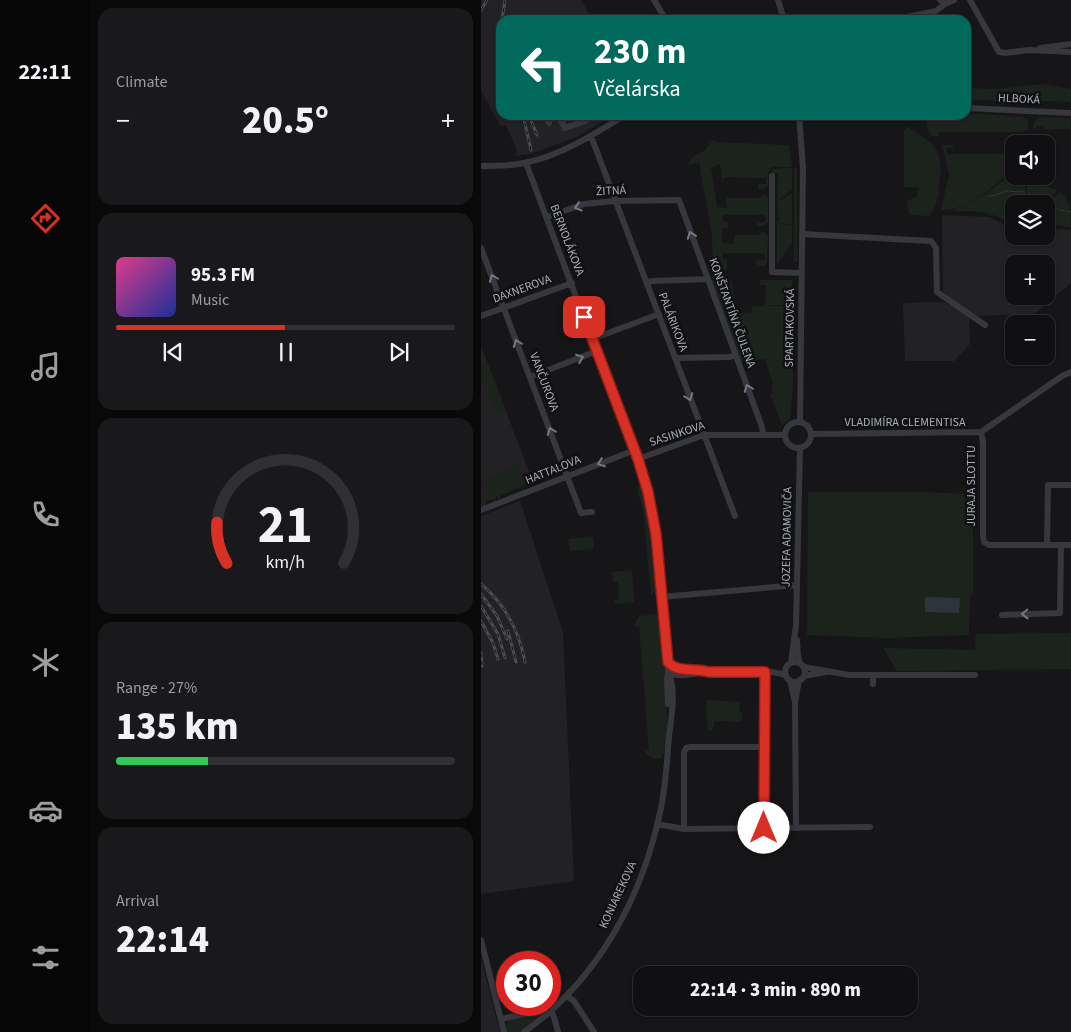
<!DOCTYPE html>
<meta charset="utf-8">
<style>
body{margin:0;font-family:"Source Sans 3",sans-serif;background:#19191b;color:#f1f3f6;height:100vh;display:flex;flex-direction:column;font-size:19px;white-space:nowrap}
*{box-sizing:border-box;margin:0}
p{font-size:16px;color:#9c9d9f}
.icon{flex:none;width:28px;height:28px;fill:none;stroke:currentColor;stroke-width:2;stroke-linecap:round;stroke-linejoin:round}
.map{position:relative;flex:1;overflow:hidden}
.panel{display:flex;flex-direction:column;gap:8px;padding:8px;background:#09090a;width:391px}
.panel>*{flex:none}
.top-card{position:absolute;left:15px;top:15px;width:475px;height:105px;border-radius:15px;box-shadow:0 1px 4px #0004,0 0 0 1px #303032;background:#00695c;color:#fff;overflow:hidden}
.tools{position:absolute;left:524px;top:135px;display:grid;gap:10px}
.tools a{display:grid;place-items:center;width:50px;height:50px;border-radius:10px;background:#101012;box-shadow:0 1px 4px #0004,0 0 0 1px #303032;font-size:25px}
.speed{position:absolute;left:15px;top:951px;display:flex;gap:10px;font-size:25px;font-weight:700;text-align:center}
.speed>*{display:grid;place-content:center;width:65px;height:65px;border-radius:50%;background:#101012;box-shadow:0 1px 4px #0004,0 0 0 1px #303032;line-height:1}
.speed .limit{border:8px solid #d22;background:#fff;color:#111}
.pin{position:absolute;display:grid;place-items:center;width:42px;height:42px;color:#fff;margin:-21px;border-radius:10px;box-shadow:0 2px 8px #0006}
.me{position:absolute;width:55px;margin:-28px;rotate:0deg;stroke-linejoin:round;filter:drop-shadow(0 0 4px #0008)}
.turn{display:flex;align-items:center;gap:18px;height:105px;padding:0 15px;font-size:22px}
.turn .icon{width:65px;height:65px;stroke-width:2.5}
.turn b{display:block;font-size:35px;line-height:42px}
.big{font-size:38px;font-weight:800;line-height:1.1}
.panel .card{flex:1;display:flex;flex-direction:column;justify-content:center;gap:8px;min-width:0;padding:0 18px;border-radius:15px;background:#19191b}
.panel .dial{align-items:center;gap:0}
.dial svg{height:130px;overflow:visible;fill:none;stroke:#303032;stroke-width:7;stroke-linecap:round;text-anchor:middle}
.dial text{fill:#f1f3f6;stroke:none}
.song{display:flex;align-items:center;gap:15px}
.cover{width:60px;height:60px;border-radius:8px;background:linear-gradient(135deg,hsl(330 70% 55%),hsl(230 70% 35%))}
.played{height:5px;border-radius:2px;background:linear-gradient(90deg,#d93025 50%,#303032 50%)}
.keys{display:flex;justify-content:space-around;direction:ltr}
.heat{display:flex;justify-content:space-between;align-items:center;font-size:28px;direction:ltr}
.charge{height:8px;border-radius:4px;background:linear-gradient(90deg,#34c759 27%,#303032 0)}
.trip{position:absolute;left:152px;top:966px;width:285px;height:50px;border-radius:15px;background:#101012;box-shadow:0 1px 4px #0004,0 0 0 1px #303032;font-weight:800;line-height:50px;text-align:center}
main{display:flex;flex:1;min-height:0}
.tabs{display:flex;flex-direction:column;width:90px;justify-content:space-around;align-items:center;background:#060607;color:#9c9d9f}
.tabs .icon{width:35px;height:35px}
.tabs .selected{color:#d93025}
.tabs b{font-size:22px;color:#f1f3f6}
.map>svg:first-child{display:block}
.built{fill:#222225;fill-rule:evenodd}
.green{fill:#1c231d}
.water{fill:#2c353c}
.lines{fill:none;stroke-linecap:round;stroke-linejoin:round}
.stream{stroke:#2c353c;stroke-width:1}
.minor{stroke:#37383d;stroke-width:6}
.rail-casing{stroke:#4a4c52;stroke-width:3}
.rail{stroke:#111113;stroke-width:1;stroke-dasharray:4;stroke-linecap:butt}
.oneway{stroke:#757881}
.route-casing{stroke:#8d1f18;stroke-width:12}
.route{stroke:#d93025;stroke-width:9}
.labels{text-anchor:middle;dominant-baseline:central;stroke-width:5;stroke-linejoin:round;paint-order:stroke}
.street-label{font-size:12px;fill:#a8adb8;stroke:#111113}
</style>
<main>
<nav class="tabs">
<b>22:11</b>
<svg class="icon selected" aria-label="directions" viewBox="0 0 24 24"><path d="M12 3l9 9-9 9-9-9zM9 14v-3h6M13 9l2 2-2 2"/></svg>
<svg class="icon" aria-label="music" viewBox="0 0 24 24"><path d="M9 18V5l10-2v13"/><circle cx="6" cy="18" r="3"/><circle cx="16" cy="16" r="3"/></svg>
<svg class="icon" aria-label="phone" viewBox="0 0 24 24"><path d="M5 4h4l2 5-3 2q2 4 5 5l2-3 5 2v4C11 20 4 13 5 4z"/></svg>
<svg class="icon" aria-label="climate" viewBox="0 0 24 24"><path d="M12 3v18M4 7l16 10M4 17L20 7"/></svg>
<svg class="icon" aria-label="car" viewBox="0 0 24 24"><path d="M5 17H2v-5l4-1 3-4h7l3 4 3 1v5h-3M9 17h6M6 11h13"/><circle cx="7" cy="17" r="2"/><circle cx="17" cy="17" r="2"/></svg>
<svg class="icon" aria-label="filters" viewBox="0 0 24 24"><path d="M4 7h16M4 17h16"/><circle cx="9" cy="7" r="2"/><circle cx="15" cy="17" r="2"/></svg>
</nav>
<section class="panel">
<div class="card"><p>Climate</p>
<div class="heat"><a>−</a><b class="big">20.5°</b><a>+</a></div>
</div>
<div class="card">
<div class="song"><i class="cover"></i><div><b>95.3 FM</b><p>Music</p></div></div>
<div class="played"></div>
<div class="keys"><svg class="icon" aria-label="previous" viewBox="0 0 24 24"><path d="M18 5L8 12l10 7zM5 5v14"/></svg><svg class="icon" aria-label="pause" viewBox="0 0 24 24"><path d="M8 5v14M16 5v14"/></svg><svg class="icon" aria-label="next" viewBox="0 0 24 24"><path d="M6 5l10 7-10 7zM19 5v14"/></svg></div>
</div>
<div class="card dial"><svg viewBox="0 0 100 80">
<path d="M14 69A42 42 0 1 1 86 69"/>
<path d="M14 69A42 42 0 0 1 8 44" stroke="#d93025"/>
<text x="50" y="56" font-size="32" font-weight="700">21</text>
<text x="50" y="72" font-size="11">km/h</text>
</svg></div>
<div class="card"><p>Range · 27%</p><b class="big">135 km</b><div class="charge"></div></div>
<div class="card"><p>Arrival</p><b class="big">22:14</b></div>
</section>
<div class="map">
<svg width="590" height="1032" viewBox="0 0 590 1032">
<rect width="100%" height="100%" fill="#161618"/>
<path class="built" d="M0 0H100L112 20H20V115H133L95 137 50 154 35 156 36 151 25 125 20 127 0 90Z
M461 215 508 217 525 225H532V236H565V228L590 230V283L553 314 496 316 462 293ZM532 264H565V296H532Z
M463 302 488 316 489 344 473 361H424L422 303Z
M0 346 52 482 5 501V505L0 506Z
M39 501 82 632 93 881 0 894V516Z
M0 958 19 1032H0Z"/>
<path class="green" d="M562 84 590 89V102L564 101 549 103 485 99V88L516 89Z
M485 113 542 117 547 121V129L542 132H458V136H451C445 130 446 122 445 115H485Z
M559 117 590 118V129H562V126H556L555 129H552L553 122Z
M427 127C435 133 447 139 453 146 462 156 460 178 457 189H459C457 198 454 209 448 216L429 215 427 211 426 201 435 197 439 188 423 187V131Z
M232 140 235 142 308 145 311 167H291L287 173V185L284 189H277V186L278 184H285V178L243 177 242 184 239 164 230 168 236 207 246 208 245 196 246 198H280V194L287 197V222L283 226H277L276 223 284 222V215H242V221L247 222V228H241V243L252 244 254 235H280V232L284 233 287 236 286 262 284 266 276 265 275 261 284 259V253H242V259H246V269L242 270V275H245V278H228V277L232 276 231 235 218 163 206 165 212 156 223 151Z
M461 145H472V148H466V154H532V168C516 185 485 212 460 210L468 175Z
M311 168V190L296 201 297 186 293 185H297V174L290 173 292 169Z
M313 168 316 169V262H313Z
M532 170V176H544L545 204H532V222C523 221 517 216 509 214 497 210 483 212 471 211 495 201 515 189 532 170Z
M546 176H549L576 191 563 204H546Z
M311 193V225L293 222 298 221 296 202Z
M578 193C590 195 590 215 590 227L565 224V204Z
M296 223 311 226V242L296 264Z
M229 280H250L256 313 270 314 271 307 275 306H312V386L309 419 298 428 297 427 301 425 289 394 292 393 290 385 292 384 284 359 259 362Z
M279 280H311L312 305H284L285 285H279Z
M6 361 24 408 14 412 2 385H0V364Z
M34 461 49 483 20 495 19 499 17 500V496L14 497 15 500 12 501C7 497 1 489 2 481L5 478 32 467Z
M159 485 162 487C169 522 173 556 176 591L170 595 162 508 156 490Z
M327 492H443L492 494V595H489L488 635 406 638 326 635Z
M112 537 113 549 89 551 87 539Z
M151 570 153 602 134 604V600L138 599 137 582H132L131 572Z
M174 614 178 615C180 639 194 743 180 758L173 759 165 754 164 751 168 750 158 627H154L155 620 159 616Z
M590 633V669L416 671 402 648 494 650 495 634Z
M226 700 260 702 258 711 262 714 260 722 234 721 231 731H227L225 708Z
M58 1013V1018L38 1032H26L24 1026 28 1020Z"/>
<path class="water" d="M444 597 479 598 478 613 444 612Z"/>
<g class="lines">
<path class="stream" d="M547 193 564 202
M507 196 515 195 524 191 544 192
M566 204 579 210 590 212"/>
<path class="minor" d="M173 0 185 20
M297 0 303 20
M459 0 464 4 473 0
M489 0 518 52 524 53 548 50 590 52
M412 20 455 11 464 4
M559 48 590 44
M485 108 590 113
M64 115 68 123
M77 115 84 128 104 121 114 115
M318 115 322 168 319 422
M110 136 254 516
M0 166C14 166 29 166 43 163 77 157 114 134 144 115
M291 176V272L321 273
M66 217 103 204 134 201 198 200 281 427 282 433
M321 234 450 241 455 248 456 292 504 325
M0 248 100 513 111 512
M165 282 173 281 226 279
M0 316 91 283
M111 339 178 314
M194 358 249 357 254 355
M49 377 116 351
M304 435a13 13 0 1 1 26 0a13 13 0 1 1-26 0Z
M500 432 502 442V536L503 542 508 545H590
M330 434 500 432 581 376 590 372
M157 459 223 435H303
M0 510 154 450
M566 545 567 485H590
M180 597 316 585
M521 615 579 613 580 545
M316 640 317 657 319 663
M304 672a10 10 0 1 1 20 0a10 10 0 1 1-20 0Z
M310 663 315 625 319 448
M323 667 368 675H494
M187 673C200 678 213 673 226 672 250 670 283 669 305 675
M187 673 195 669 223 670
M323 676 345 672
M309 680 314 702
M392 684V675
M187 704 186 679 187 673
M176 824 203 829 283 828 284 672
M283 828 389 827
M315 828 314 703 318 680
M203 829V753L205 748 209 747H284
M0 940 23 1032
M86 996 93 1001 113 1032
M70 1011 73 1017 77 1032
M20 1019 64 1009 70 1011
M43 1032C118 979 162 896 180 808 185 784 186 760 188 736 190 719 196 689 187 673L175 534 163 479 45 163"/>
<g class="rail-casing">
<path id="rail" d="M0 10 6 0
M21 20 24 0
M42 115 50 150
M48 116 56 135
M0 584C24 604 38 631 44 662
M0 594 16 616 26 639
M0 606 17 634 24 658
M0 621 12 643 17 659
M27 631 35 662
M0 653 1 666"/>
</g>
<use href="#rail" class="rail"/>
</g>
<defs><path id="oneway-chevron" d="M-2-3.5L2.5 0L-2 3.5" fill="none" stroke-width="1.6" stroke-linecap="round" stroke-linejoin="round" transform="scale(1.25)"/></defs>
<g class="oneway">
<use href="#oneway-chevron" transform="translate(97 207) rotate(163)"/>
<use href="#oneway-chevron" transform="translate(210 235) rotate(-110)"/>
<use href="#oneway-chevron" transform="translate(12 278) rotate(-111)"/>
<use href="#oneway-chevron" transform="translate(36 343) rotate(-111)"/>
<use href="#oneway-chevron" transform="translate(99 358) rotate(-21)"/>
<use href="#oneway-chevron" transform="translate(267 388) rotate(-111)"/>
<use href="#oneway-chevron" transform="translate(208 397) rotate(69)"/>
<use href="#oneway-chevron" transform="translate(70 431) rotate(-111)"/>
<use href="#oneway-chevron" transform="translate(120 463) rotate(159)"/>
<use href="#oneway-chevron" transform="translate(544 614) rotate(179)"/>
</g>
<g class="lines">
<g class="route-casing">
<path id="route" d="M103 317 157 459 167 492 175 534 187 662C196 673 214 668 228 672H284L283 828"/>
</g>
<use href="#route" class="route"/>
</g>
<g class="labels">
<g class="street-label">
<text transform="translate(538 99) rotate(3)">HLBOKÁ</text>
<text transform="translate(130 191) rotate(-3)">ŽITNÁ</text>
<text transform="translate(86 240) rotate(69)">BERNOLÁKOVA</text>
<text transform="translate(41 289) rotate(-20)">DAXNEROVA</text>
<text transform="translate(251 313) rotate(70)">KONŠTANTÍNA ČULENA</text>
<text transform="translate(192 322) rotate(69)">PALÁRIKOVA</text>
<text transform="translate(309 328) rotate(-89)">SPARTAKOVSKÁ</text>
<text transform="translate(63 382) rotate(69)">VANČUROVA</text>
<text x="424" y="422">VLADIMÍRA CLEMENTISA</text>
<text transform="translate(196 434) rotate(-18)">SASINKOVA</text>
<text transform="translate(72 470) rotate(-22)">HATTALOVA</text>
<text transform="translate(490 486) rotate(-90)">JURAJA SLOTTU</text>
<text transform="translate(306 537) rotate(-89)">JOZEFA ADAMOVIČA</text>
<text transform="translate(137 895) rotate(-65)">KONIAREKOVA</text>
</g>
</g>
</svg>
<div class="tools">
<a><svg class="icon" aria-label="sound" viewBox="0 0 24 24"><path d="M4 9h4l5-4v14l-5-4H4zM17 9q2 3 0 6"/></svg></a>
<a><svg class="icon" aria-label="layers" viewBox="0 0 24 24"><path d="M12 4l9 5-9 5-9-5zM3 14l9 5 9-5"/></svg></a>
<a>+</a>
<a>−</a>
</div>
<div class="speed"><div class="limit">30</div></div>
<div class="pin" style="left:103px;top:317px;background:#d93025"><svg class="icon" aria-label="arrive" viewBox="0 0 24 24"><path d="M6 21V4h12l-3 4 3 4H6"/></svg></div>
<svg class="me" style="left:283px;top:828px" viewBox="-20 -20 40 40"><circle r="19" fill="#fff"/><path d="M0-13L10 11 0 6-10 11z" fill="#d93025"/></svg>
<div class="trip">22:14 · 3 min · 890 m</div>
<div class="top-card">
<div class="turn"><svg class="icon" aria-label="left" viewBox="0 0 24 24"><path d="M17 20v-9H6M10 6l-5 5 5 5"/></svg><div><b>230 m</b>Včelárska</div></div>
</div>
</div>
</main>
